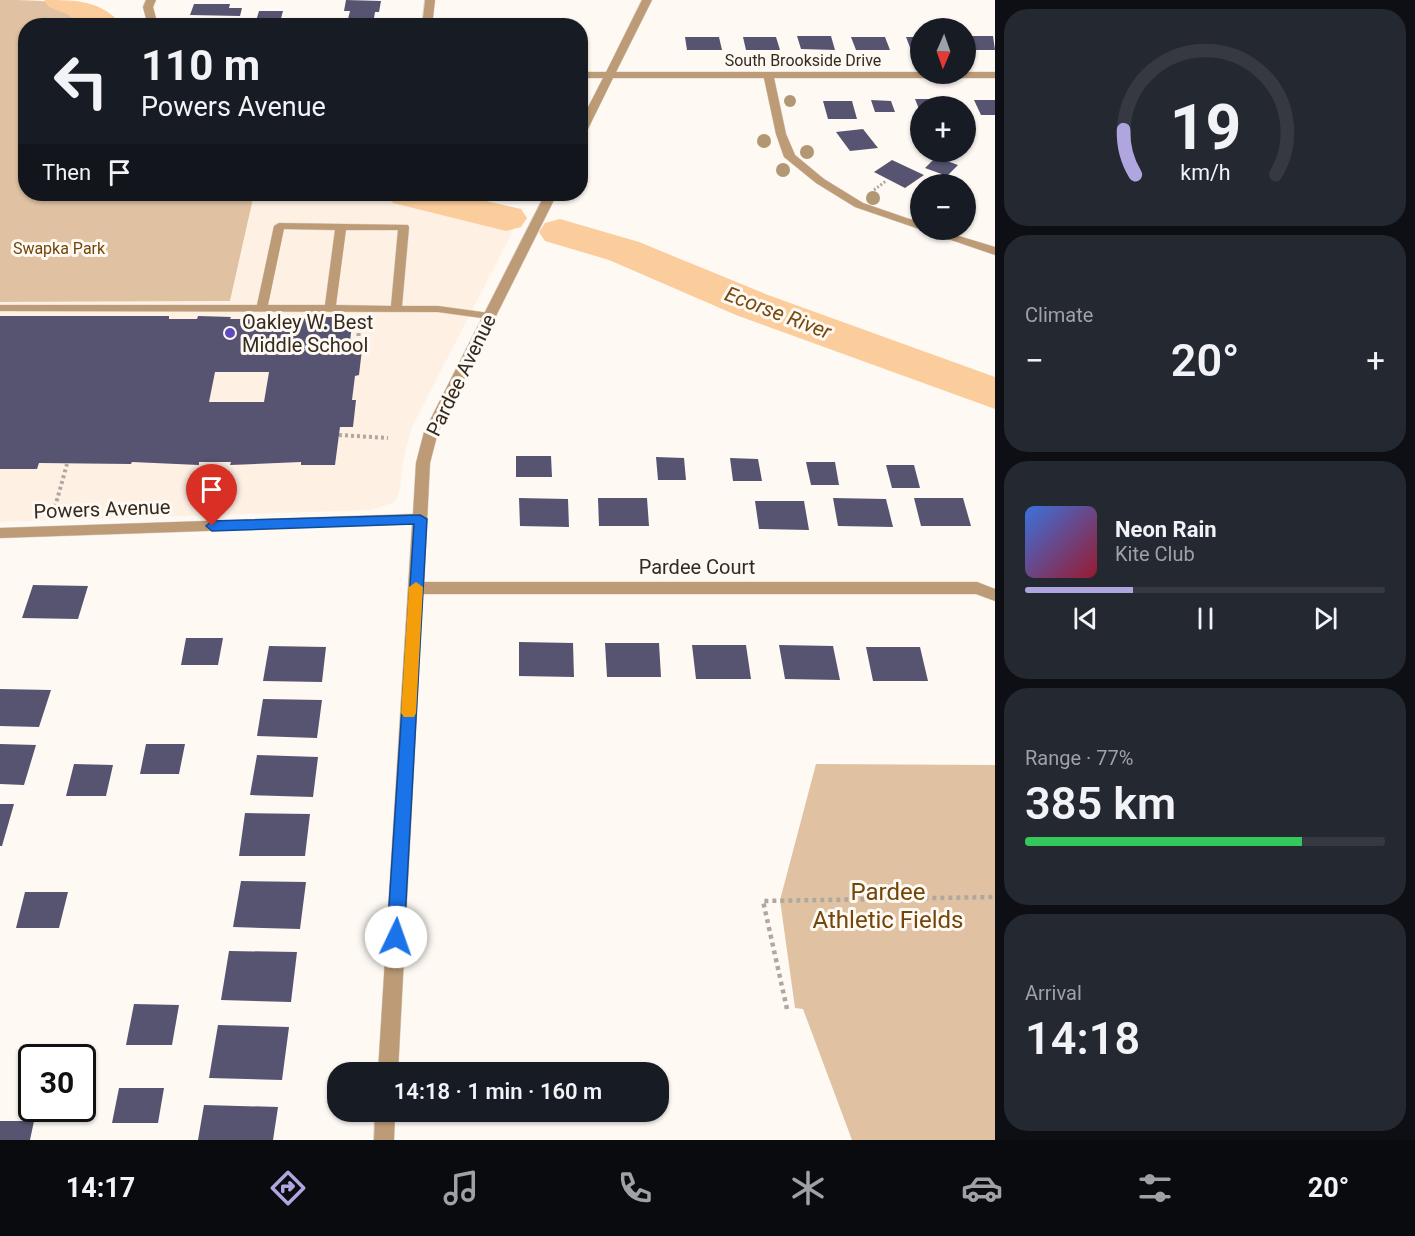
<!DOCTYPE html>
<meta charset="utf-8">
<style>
body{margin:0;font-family:Roboto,sans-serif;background:#242831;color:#f1f3f6;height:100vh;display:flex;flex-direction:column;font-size:22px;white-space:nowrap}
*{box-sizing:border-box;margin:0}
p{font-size:20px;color:#9ea1a6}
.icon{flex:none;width:33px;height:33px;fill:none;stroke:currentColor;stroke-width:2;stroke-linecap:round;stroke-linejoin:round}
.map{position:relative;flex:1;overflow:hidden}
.side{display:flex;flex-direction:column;gap:9px;padding:9px;background:#0d0f14;width:420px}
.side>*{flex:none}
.guide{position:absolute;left:18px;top:18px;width:570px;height:183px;border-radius:24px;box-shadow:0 2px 4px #0004;background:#171b24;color:#f1f3f6;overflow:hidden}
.needle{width:39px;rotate:182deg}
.tools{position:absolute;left:910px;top:18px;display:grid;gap:12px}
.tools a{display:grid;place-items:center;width:66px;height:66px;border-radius:50%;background:#171b24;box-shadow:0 2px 4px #0004;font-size:30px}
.speed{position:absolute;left:18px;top:1044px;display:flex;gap:12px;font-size:30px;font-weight:700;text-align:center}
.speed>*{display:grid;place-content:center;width:78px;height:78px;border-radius:50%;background:#171b24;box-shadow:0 2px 4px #0004;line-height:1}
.speed .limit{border:3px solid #111;border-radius:9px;background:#fff;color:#111}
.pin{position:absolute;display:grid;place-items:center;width:51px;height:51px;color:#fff;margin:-62px -26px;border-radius:50% 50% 50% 0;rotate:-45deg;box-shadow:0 0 6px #0007}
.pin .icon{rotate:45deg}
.me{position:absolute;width:66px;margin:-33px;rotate:3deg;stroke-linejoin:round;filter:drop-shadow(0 0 4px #0008)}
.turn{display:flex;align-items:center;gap:21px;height:126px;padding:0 24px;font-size:27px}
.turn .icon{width:78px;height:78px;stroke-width:2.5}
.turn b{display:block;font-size:42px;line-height:51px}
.then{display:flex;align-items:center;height:57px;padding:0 24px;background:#0003;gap:12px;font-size:22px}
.big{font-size:45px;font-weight:600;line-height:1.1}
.side .card{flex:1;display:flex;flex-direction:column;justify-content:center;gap:9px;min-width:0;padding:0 21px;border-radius:24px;background:#242831}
.side .dial{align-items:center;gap:0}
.dial svg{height:156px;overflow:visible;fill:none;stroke:#363941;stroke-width:7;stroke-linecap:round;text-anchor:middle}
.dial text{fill:#f1f3f6;stroke:none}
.song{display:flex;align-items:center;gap:18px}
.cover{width:72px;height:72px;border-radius:9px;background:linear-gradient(135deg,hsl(220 70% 55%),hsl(350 70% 35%))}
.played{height:6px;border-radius:3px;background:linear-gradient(90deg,#b0a6df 30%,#363941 30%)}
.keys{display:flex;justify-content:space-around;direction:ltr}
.heat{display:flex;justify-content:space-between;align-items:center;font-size:33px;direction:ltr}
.charge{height:9px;border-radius:4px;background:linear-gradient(90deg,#34c759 77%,#363941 0)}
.trip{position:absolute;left:327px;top:1062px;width:342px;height:60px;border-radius:24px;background:#171b24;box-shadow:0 2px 4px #0004;font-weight:600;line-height:60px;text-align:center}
.tab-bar{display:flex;height:96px;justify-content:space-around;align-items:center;background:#090b0e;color:#9ea1a6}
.tab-bar .icon{width:42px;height:42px}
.tab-bar .selected{color:#b0a6df}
.tab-bar b{font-size:27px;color:#f1f3f6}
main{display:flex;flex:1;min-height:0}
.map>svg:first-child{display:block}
.built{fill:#fef1e4}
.green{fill:#e0c2a3}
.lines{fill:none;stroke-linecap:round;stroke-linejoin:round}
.river{fill:#fccd9c;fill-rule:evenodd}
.building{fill:#565471;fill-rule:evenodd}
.lane-casing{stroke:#dad4cd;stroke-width:1}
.street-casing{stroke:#dad4cd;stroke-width:1}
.path-far2{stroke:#afa8a0;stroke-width:3;stroke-dasharray:2 2;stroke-linecap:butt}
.path-far1{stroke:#afa8a0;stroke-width:4;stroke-dasharray:3 3;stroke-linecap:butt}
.path{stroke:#afa8a0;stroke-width:4.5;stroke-dasharray:4 4;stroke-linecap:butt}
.lane{fill:#bd9b76;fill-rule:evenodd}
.street{fill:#bd9b76;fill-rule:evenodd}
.tree{fill:#b19773}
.route{fill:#1a73e8;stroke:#114b97;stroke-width:1.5}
.slow{fill:#f59e0b}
.poi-dot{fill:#6149c2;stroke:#fef9f3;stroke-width:2}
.labels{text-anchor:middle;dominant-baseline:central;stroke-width:6;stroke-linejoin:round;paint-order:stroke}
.far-street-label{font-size:16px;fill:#342a20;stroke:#fef9f3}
.far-park-label{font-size:16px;fill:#72460a;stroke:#fef9f3}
.poi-label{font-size:20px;fill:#342a20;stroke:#fef9f3;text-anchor:start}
.street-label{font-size:20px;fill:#342a20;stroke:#fef9f3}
.water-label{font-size:21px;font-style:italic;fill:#774b12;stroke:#fef9f3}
.near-park-label{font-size:24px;fill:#72460a;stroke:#fef9f3}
</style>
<main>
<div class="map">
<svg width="995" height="1140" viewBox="0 0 995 1140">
<rect width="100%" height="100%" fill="#fef9f3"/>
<path class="built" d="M254 194H403L516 225 412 427 403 461 400 489 395 502 371 510 0 522V302L230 301Z"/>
<path class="green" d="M0 0C46 0 69 0 106 25L26 26V194H254L230 301 0 302Z
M816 764 995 765V1140H852L803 1009 795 1008 780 900Z"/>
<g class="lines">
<path class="river" d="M44 0C76 0 102 0 123 26H82L67 14 49 7Z
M387 194H456L521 209 527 218 521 227 506 231 393 203Z
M560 219 639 242 768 295 995 377V409L736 315 609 260 545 241 539 232 545 223Z"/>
</g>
<path class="building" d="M346 0 381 1 379 12H375L374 18H382L381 26H341L342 18 348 19 350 11H344Z
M194 4H230L229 8H242L240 16 190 15Z
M259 11H283L280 22 256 21Z
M797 36H831L835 50 801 49Z
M966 36H993L995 50H966Z
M685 37H719L722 50H687Z
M743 37H776L780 50H746Z
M851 37H885L890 50H856Z
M906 37H921V50H911Z
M915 99H951L954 106H921V114Z
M871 100 891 101 895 112H875Z
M974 100H995V115H981Z
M823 101H852L857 119H828Z
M863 129 878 148 850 151 836 132Z
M936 157 958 165 947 176 925 168Z
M892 160 924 175 905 188 874 172Z
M0 316H169V319H197L198 316 231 317 230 319H259V317L321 319 322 317H353L349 349H362L359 375 355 376 352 400H356L353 427H340L335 465H301V462L230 465 231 462H199V465L132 462 131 464 39 463 37 469H0ZM215 372H269L264 402H209Z
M516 456H551L552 477H516Z
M656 457 684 458 686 480H658Z
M730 458 758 459 762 481H733Z
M806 462H835L839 485H811Z
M886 465H914L920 488H892Z
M519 498 568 499 569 527 520 526Z
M598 498H647L649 526H599Z
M833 498 886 499 893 527 838 526Z
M914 498H963L971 526H921Z
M755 501H804L809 530 759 529Z
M33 585 88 586 78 619 22 618Z
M186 638H223L218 665H181Z
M519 642 573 643 574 677 519 676Z
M605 643H659L661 677H607Z
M692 645H746L751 679H696Z
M779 645 833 646 840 680 785 679Z
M269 646 326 647 322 682 263 681Z
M866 647H920L928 681H873Z
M0 689 51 690 39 727 0 726Z
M263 699 322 700 317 738 257 736Z
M0 744 36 745 24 785 0 784Z
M146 744H185L179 774H140Z
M257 755 318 757 313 797 250 795Z
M74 764 113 765 106 796H66Z
M0 804H14L2 846H0Z
M245 813 310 814 305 856H239Z
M241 881 306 882 300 929 233 927Z
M25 892H68L59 928H16Z
M229 951 297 952 291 1002 221 1000Z
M134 1004 179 1005 172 1045H126Z
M218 1025 289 1027 282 1080 209 1078Z
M119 1088H164L158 1123H112Z
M204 1105 278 1107 273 1140H198Z
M0 1121H34L30 1140H0Z"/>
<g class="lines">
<g class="lane-casing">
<path id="lane" d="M279 223 408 225 409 227 402 306H438L489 313 495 316 489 319 438 312 0 311V305H257L274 226ZM284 229 335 230 325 305H268ZM346 230H398L391 306 336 305Z"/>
</g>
<g class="street-casing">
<path id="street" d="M146 0H156L153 7 158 26H148L143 7Z
M425 0H435L432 26H422Z
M642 0H652L616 72H995V78H774L786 134 795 155 824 179 863 203 921 223V230H939L995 247V255L855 207 816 183 784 157 776 134 764 78H613L585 135 580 138V123L603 78H580V72H606Z
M545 194H557L438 432 430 463 424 582H977L995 589V601L976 594H423L398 1072H378L412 524 0 538V528L413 514 416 463 424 432Z
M375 1112H395L394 1140H374Z"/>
</g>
<path class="path-far2" d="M874 190 886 181"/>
<path class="path-far1" d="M349 345H358L359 325
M339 435 388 438
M55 507 67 464"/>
<path class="path" d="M787 1009 763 901 995 897"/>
<use href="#lane" class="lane"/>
<use href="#street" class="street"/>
</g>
<g class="tree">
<circle cx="790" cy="101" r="6"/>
<circle cx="764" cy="141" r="7"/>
<circle cx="807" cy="152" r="7"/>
<circle cx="783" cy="170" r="7"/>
<circle cx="873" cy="198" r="7"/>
</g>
<path class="route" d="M420 515 427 519 404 937 402 942 396 945 390 942 387 937 414 524 212 531 206 526 212 521Z"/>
<path class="slow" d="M416 582 423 587 416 713 414 717H404L401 713 409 587Z"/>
<circle class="poi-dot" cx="230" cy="333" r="6"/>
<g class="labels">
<g class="far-street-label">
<text x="803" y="60">South Brookside Drive</text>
</g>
<g class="far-park-label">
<text x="59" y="248">Swapka Park</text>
</g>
<g class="poi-label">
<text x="242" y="322">Oakley W. Best<tspan x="242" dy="23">Middle School</tspan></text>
</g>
<g class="street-label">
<text transform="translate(461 375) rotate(-64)">Pardee Avenue</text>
<text transform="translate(102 509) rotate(-2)">Powers Avenue</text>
<text x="697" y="567">Pardee Court</text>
</g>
<g class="water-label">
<text transform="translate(778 313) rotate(21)">Ecorse River</text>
</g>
<g class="near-park-label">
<text x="888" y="892">Pardee<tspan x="888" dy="28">Athletic Fields</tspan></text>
</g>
</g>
</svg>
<div class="tools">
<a><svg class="needle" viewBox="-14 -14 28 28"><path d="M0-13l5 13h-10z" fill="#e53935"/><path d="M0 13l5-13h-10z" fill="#9ea1a6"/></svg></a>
<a>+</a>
<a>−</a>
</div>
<div class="speed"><div class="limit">30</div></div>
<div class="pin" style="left:212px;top:526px;background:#d93025"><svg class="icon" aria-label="arrive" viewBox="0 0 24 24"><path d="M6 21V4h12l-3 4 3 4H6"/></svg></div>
<svg class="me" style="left:396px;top:937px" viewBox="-20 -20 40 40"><circle r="19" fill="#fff"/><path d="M0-13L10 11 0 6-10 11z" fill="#1a73e8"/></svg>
<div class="trip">14:18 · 1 min · 160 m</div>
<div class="guide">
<div class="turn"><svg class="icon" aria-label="left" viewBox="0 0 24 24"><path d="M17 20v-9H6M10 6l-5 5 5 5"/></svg><div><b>110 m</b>Powers Avenue</div></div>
<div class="then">Then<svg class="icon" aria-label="arrive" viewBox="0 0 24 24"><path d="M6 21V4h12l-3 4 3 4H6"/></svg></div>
</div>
</div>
<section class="side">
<div class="card dial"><svg viewBox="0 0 100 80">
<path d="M14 69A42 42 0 1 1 86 69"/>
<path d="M14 69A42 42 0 0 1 8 46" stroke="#b0a6df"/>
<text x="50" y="56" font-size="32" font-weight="700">19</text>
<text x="50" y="72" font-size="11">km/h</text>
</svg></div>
<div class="card"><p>Climate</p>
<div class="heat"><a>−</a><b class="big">20°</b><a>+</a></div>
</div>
<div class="card">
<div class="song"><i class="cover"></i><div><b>Neon Rain</b><p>Kite Club</p></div></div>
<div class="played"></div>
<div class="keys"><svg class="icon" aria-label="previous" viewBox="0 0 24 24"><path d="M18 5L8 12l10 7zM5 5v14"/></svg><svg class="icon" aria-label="pause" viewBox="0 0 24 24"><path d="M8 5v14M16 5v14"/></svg><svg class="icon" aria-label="next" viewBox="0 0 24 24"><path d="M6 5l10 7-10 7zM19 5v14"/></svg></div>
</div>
<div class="card"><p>Range · 77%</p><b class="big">385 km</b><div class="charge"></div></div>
<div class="card"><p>Arrival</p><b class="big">14:18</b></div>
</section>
</main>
<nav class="tab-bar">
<b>14:17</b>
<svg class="icon selected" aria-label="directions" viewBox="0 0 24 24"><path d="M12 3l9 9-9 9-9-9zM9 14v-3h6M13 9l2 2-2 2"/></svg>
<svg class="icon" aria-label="music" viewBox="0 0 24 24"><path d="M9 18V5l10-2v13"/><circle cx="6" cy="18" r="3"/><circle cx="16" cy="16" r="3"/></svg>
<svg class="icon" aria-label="phone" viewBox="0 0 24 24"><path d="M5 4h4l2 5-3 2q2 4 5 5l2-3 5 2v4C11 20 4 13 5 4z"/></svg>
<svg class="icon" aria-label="climate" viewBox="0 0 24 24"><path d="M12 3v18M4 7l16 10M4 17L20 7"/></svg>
<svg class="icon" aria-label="car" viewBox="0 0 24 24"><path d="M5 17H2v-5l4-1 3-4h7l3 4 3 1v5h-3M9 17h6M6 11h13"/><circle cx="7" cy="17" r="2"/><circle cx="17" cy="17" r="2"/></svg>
<svg class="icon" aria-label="filters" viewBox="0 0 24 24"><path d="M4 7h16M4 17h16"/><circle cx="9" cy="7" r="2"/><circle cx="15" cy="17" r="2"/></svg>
<b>20°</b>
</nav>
